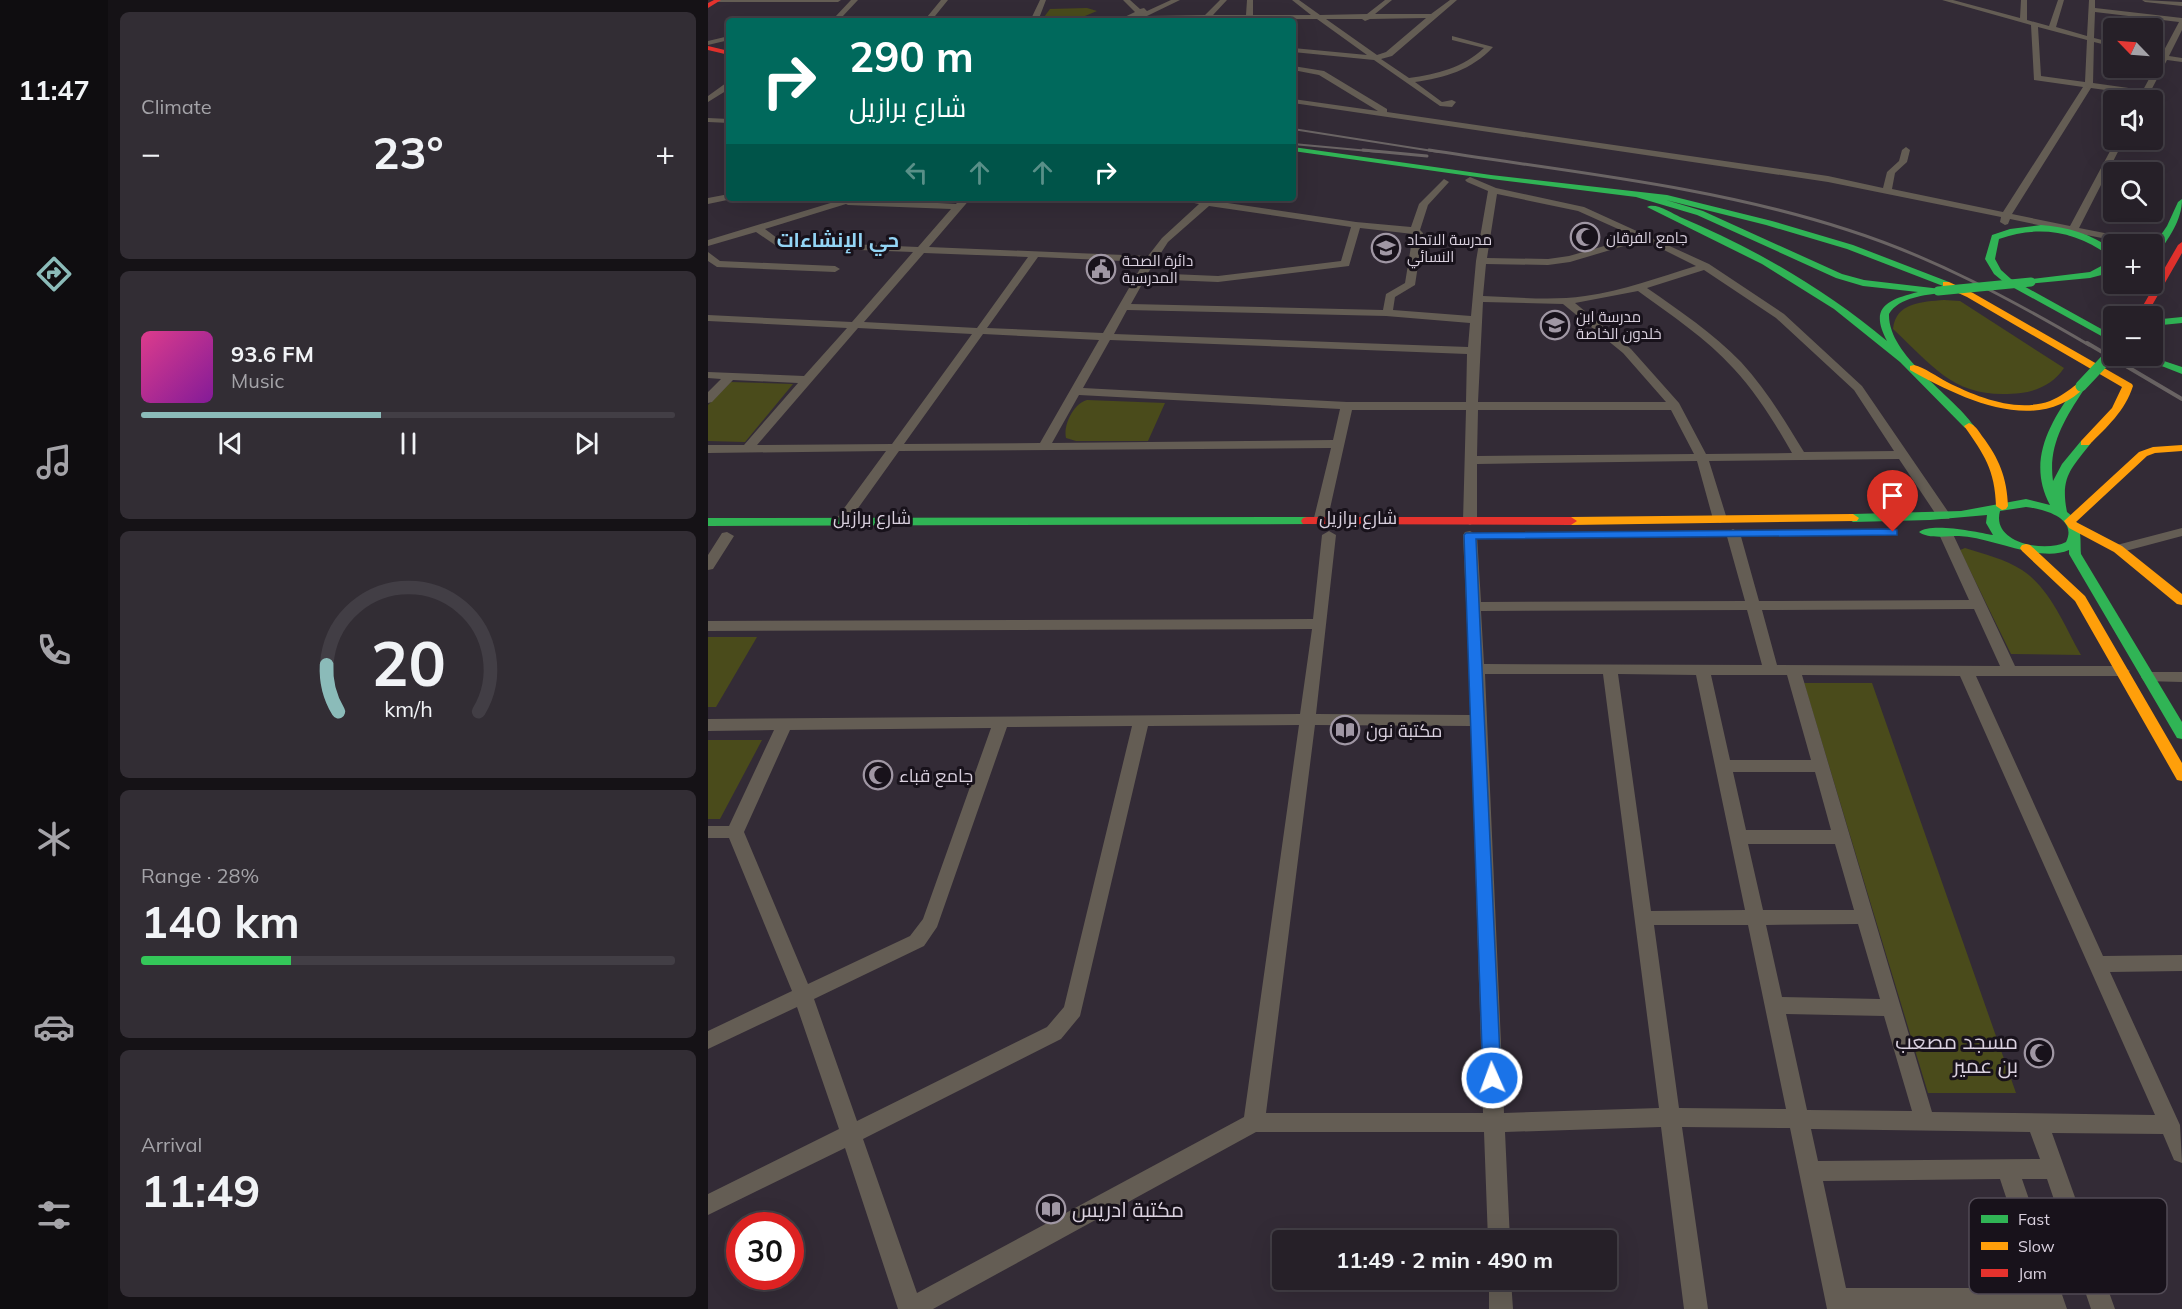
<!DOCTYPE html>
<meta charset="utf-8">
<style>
body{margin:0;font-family:Mulish,Cairo,sans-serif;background:#322d34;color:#f1f3f6;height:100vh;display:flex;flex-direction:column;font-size:22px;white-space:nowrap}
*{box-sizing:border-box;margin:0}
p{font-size:20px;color:#a4a3a8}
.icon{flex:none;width:33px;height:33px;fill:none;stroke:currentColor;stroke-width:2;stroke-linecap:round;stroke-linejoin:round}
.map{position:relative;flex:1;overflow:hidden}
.sheet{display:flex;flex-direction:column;gap:12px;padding:12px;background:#151216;width:600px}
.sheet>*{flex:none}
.banner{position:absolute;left:18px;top:18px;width:570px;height:183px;border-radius:6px;box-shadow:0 6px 24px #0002,0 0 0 2px #423e45;background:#00695c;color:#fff;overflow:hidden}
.needle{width:39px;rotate:295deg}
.fabs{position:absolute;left:1395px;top:18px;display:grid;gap:12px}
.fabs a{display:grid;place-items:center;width:60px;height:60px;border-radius:6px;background:#262028;box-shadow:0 6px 24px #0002,0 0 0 2px #423e45;font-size:30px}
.speed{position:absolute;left:18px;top:1212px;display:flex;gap:12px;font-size:30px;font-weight:700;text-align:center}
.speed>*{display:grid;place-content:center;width:78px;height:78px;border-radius:50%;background:#262028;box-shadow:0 6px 24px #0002,0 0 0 2px #423e45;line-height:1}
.speed .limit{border:9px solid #d22;background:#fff;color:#111}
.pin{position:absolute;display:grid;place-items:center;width:51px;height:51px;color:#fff;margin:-62px -26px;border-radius:50% 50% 50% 0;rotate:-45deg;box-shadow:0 0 6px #0007}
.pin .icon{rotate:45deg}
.me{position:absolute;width:66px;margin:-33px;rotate:358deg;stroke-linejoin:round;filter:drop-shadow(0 0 4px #0008)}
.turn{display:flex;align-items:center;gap:21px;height:126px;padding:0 24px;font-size:27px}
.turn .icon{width:78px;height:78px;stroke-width:2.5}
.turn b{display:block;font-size:42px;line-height:51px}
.lanes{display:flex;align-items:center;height:57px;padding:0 24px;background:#0003;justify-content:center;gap:30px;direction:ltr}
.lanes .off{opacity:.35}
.big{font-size:45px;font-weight:700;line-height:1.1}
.sheet .tile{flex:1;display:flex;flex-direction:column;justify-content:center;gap:9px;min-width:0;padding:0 21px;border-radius:9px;background:#322d34}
.sheet .dial{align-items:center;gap:0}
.dial svg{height:156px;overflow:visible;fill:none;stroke:#423e45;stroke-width:7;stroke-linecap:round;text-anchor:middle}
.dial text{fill:#f1f3f6;stroke:none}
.song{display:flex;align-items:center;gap:18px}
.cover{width:72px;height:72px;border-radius:9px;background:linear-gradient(135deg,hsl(330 70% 55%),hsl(290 70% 35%))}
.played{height:6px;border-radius:3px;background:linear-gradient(90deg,#8bbbb9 45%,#423e45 45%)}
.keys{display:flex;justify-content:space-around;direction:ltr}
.heat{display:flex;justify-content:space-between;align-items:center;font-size:33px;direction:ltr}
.charge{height:9px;border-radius:4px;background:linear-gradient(90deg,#34c759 28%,#423e45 0)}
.trip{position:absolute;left:564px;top:1230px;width:345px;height:60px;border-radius:6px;background:#262028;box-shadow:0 6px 24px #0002,0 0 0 2px #423e45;font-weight:700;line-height:60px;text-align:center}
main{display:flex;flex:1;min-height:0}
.tab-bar{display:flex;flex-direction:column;width:108px;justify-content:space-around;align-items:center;background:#0f0d10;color:#a4a3a8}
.tab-bar .icon{width:42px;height:42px}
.tab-bar .current{color:#8bbbb9}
.tab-bar b{font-size:27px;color:#f1f3f6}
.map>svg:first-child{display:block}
.green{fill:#4a4b1b}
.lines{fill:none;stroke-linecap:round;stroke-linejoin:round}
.street{fill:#645d54;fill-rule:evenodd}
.fast{fill:#30b455;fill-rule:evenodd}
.slow{fill:#ff9f0a;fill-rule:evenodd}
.jam{fill:#e5322d;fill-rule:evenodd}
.rail-far2{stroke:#6a6464;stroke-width:2}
.rail-far1{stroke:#6a6464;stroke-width:3}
.rail{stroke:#6a6464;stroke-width:4}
.fast-bridge-far1{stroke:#30b455;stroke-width:9}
.fast-bridge{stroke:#30b455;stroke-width:11}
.route{fill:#1a73e8;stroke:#114b97;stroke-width:1.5}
.labels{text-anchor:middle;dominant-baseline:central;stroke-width:6;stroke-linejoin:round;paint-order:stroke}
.far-poi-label{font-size:15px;fill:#dad1df;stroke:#18121b;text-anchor:start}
.street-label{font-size:18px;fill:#dad1df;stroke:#18121b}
.poi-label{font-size:18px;fill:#dad1df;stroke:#18121b;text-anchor:start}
.far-district-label{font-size:20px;font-weight:bold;fill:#93d5f5;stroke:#18121b}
.near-poi-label{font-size:21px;fill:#dad1df;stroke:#18121b;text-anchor:end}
.key{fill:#18121b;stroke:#524b56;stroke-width:1.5}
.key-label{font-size:16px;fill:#dad1df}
</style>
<main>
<nav class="tab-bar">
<b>11:47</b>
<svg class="icon current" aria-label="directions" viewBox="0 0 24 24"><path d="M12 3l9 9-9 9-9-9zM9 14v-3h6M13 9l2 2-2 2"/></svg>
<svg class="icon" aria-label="music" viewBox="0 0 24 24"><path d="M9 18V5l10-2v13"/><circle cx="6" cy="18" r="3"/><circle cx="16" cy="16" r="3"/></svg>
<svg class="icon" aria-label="phone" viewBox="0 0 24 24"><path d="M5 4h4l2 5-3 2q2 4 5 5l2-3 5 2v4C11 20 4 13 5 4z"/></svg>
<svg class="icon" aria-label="climate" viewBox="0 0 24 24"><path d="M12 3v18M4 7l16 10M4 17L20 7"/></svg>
<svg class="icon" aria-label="car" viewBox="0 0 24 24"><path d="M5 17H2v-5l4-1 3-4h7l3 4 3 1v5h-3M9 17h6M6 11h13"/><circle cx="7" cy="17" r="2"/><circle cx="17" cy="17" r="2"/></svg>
<svg class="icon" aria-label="filters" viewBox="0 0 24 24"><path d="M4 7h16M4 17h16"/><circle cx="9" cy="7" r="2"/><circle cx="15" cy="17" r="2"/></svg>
</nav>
<section class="sheet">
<div class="tile"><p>Climate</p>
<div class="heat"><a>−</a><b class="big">23°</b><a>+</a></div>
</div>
<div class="tile">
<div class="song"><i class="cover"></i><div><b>93.6 FM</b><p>Music</p></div></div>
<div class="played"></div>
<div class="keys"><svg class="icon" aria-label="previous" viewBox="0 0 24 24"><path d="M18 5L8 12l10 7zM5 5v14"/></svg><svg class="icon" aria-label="pause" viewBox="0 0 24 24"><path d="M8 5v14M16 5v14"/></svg><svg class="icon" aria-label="next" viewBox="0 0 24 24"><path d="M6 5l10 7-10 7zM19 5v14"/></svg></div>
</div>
<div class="tile dial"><svg viewBox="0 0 100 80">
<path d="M14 69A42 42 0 1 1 86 69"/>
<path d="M14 69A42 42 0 0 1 8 45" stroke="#8bbbb9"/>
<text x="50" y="56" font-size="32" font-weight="700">20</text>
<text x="50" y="72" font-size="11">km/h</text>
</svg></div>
<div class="tile"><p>Range · 28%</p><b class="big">140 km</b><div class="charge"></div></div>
<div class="tile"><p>Arrival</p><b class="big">11:49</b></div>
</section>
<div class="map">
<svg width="1474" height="1309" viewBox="0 0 1474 1309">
<rect width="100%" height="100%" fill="#332b36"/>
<path class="green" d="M379 8 389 11 365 21H333L342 9Z
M1236 300 1252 301 1356 368C1346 383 1330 391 1313 393 1248 400 1229 370 1185 329 1188 302 1214 302 1236 300Z
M23 382 85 384 37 442 0 441V405Z
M379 400 457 403 440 441H368L358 438C355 425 366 403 379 400Z
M1257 548C1276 554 1297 559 1314 570 1342 588 1357 627 1373 655L1303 654 1252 550Z
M0 637H49L8 707H0Z
M1096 683H1164L1308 1093H1220Z
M0 740H54L12 819H0Z"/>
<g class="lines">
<path class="street" d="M7 0H133L130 2H10Z
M143 0H150L134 17H219L233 0H240L223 21 37 20 41 18 127 17Z
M332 0H338L330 21H322Z
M415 0H422L432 9 436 8 439 11 463 0H472L439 16 497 15 512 0H519L505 15H538L539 0H545V15H603L584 0H591L612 15 659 14 677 0H684L667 14H723L742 0H749L684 56 673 59 701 78C729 74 755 68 776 48L744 40V36L785 47C764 70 736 78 707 82L734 102 744 100 748 102 744 107 732 106 666 60 585 52V48L659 55 609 19 428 20 425 18 408 21 427 12ZM718 18 678 52 669 55 618 19H654L657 21 662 19Z
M1234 0H1245L1312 18 1313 0H1319V20L1341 26 1350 0H1356L1348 27 1379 36 1381 0H1387V8L1474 18V30L1461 56 1474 58V62L1459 60 1438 100H1430L1433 95 1383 88 1304 214 1362 226 1408 140H1416L1371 228 1437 241 1442 244H1425L1368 233 1363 236 1360 235 1359 231 1302 219 1300 224 1297 225 1292 222 1293 217 1120 182 585 103V99L670 111 611 75 585 70V66L616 71 679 109V112L1120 176 1175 188 1179 172 1191 161 1194 150 1198 147 1202 150 1199 162 1187 173 1184 189 1295 212 1375 87 1326 80 1323 25ZM1387 12 1471 22 1454 54 1444 53V57L1452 59 1435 90 1385 83 1386 42 1406 47V43L1386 38ZM1330 27 1379 40 1377 82 1333 76Z
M1434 0 1474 2V6L1437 2Z
M21 36V40L0 45V41Z
M18 83H21V89L0 102V96Z
M0 118 21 119V123L0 122Z
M762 177 788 188 876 207 1001 264 1076 314 1154 386 1243 516 1241 519H1231L1191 459 1001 461 1019 519 1012 523 1005 519 989 461 769 464V521L762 525 755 521 758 410H644L619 522 612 526 605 522 623 448 191 451 138 525 133 526 126 522 178 451 0 453V445H36L90 383 25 380 4 402 0 403V392L13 379 0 378V372L96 376 139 328 0 321V315L144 322 205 252 70 247 48 232 0 246V240L139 198 248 204 253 198H263L221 247 440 256 454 238 491 204 462 198H505L506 201 648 222 703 227 711 204 736 179 741 182 720 205 712 230 715 233 707 285 687 297 685 310 763 316 768 261 780 191 759 182 757 180ZM789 194 870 211 928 237 861 256 840 259 779 258ZM138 204 140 205 243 209 210 247 73 241 57 229ZM501 206 643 227 633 261 510 276 440 273 460 242ZM652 228 705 234 697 283 678 294 675 310 423 304 437 279 510 282 641 266ZM936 240 988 266C951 277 915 291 877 296 843 301 809 297 775 296L778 264 840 265 862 262ZM216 253 320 257 269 328 156 322ZM330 257 436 262 395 333 279 328ZM996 270 1068 318 1146 390 1186 451 1096 452C1077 421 1058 389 1033 362 1005 333 972 311 939 288ZM930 291C963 315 998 338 1026 369 1049 394 1067 423 1084 453L998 454 971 403 923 349 867 303ZM775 302 855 304 915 353 958 402H770ZM419 310 678 316 762 323 760 347 406 334ZM150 328 264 334 184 444 49 445ZM275 334 391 340 332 443 196 444ZM402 340 759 354 758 402H639L375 388ZM371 395 632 409 625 440 344 443ZM770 410H963L986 454 769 456Z
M21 194V198L24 199 0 204V198Z
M0 252 12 261 127 266 132 269 127 272 9 267 0 261Z
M1237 528 1244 532 1307 666H1414L1422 671 1414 676H1268L1395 956 1474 955V971L1402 972 1472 1125 1474 1163 1466 1160 1455 1134 1344 1133 1407 1309H1383L1339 1179H1314L1359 1309H1119L1082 1128 974 1127 1000 1309H976L953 1127 797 1132 802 1240H780L776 1132H548L225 1309H190L137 1148 0 1215V1194L131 1129 89 1007 0 1049V1031L84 991 21 838H0V826H21L66 730 0 731V719L592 714 604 629 0 631V621L605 619 614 535 621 531 628 535 608 714 763 715 755 535 757 532 762 531 769 535 773 602 1037 601 1018 533 1025 529 1032 533 1051 601 1261 600 1230 532ZM1266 609 1292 666 1069 665 1054 610ZM1039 610 1054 665 776 664 773 611ZM777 674H895L951 1108 796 1113ZM910 674 988 675 1037 910 943 911ZM1003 675H1079L1103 760H1022ZM1094 675 1252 676 1447 1115 1224 1112ZM591 725 536 1117 209 1293 155 1139 353 1039 372 1016 440 726ZM607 725 763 726 775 1113H558ZM424 726 356 1007 339 1027 149 1121 106 999 216 946 229 927 299 727ZM283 728 215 919 202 936 100 984 36 832 82 730ZM1025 772H1107L1123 830H1038ZM1040 844H1127L1146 910H1055ZM1150 924 1172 999 1074 997 1058 925ZM946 925H1040L1078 1109 971 1108ZM1078 1014 1176 1016 1204 1111 1099 1110ZM1103 1129 1322 1132 1332 1159 1110 1161ZM1292 1179 1328 1288H1138L1115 1181Z
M1474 528V536L1410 553 1403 549 1405 546Z
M19 532 26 536 5 569 0 570V555L14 533Z
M1441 672H1474V682L1436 681 1433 677Z
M781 1280H803L805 1309H781Z"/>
<path class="fast" d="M585 147 783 175 959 195 1064 221 1145 245 1241 282V286H1235L1139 249 1058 225 958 200 995 211 1134 274 1156 280 1233 289V293C1218 295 1191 297 1181 314 1180 356 1243 393 1266 426L1265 428H1257L1192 362 1126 309 1054 264 939 207C947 202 964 213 972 217 1046 248 1117 289 1179 341 1161 307 1179 300 1210 292L1155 286 1128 278 989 215 928 197 783 179 585 151Z
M1474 199C1474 222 1459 240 1447 258L1444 259V248L1459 226 1470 202Z
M1333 225C1360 227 1383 234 1406 250V266L1401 269 1405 272 1382 278 1320 284 1318 282 1323 279 1382 272 1397 264 1400 255C1367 231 1330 225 1291 239L1287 259 1293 270 1303 279 1406 336V343L1297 283 1286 274 1277 259 1284 235 1302 229Z
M1474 317V323L1444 326V320Z
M1428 356H1441L1474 367V374Z
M1370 388 1375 391C1356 420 1340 446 1345 481L1354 464 1373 441H1381L1383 443C1363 469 1352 477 1359 512 1375 524 1372 536 1373 554L1474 722V739L1469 738 1361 554V550C1331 563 1284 537 1251 536 1240 536 1219 539 1211 532 1223 522 1269 532 1285 535L1278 523 1279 515 1222 520 1145 522 1139 518 1145 514 1253 511 1318 499 1342 505C1319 462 1341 424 1366 389ZM1318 507C1336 509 1370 518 1358 542 1337 553 1283 543 1292 511Z
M599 517 603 518 605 521 603 524 0 526V518Z"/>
<path class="slow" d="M1235 282H1241L1265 293 1424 384 1425 386C1417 411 1399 427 1381 445H1373V441L1404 408 1414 387 1259 297 1235 286Z
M1206 365C1217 368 1228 376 1239 382 1269 397 1308 413 1342 401 1352 397 1361 390 1369 384L1373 383 1378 386C1330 437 1252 398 1202 370V366Z
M1261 423C1267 425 1270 430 1274 436 1291 458 1299 478 1300 506L1298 509 1294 510 1288 506C1287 470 1276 454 1256 426Z
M1474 445V451L1447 453 1439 456 1368 522 1414 546 1474 594V605L1469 604 1406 552 1361 528 1356 521 1431 452 1445 447Z
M1145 514 1151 518 1149 521 863 525 857 521 863 517Z
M1318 544 1322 545 1377 596 1474 763V781L1469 780 1367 601 1314 551 1312 548 1314 545Z"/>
<path class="jam" d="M6 0H13L0 8V3Z
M0 46 21 51V55L0 50Z
M1474 242V253L1438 316H1429L1470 245Z
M599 517H863L869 521 863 525 595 524 593 521 595 518Z"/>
<path class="rail-far2" d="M585 129 731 152
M585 144 672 152"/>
<path class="rail-far1" d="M655 150 719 156
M721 150C861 172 1005 186 1140 230 1225 257 1304 300 1381 345"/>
<path class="rail" d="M1379 343 1474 399"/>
<path class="fast-bridge-far1" d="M1230 291 1323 282"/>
<path class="fast-bridge" d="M1373 386 1406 351"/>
</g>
<path class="route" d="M1185 529 1189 530V535L768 539 793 1078 791 1084 784 1087 778 1084 775 1078 756 535 758 533Z"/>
<defs>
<g id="mosque-ring" transform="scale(1.5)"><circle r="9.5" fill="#18121b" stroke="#a097a4" stroke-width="1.5"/><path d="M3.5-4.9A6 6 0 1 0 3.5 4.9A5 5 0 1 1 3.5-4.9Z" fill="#a097a4"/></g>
<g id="school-ring" transform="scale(1.5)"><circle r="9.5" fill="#18121b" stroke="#a097a4" stroke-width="1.5"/><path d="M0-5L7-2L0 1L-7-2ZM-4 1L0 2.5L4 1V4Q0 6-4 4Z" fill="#a097a4"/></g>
<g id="civic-ring" transform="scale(1.5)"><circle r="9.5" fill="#18121b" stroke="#a097a4" stroke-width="1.5"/><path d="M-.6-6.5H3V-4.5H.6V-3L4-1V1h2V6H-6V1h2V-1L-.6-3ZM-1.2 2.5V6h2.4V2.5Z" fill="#a097a4"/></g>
<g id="library-ring" transform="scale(1.5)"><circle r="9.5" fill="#18121b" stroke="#a097a4" stroke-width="1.5"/><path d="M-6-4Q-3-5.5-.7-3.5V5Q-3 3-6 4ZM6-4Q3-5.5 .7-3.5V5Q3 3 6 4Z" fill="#a097a4"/></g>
</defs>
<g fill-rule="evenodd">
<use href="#mosque-ring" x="877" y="237"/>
<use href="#school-ring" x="678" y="248"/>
<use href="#civic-ring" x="393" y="269"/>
<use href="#school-ring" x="847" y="325"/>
<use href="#library-ring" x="637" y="730"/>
<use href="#mosque-ring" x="170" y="775"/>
<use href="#mosque-ring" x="1331" y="1053"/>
<use href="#library-ring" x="343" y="1209"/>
</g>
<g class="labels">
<g class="far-poi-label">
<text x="898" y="237">جامع الفرقان</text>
<text x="699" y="239">مدرسة الاتحاد<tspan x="699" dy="17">النسائي</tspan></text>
<text x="414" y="260">دائرة الصحة<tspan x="414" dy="17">المدرسية</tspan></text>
<text x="868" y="316">مدرسة ابن<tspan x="868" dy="17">خلدون الخاصة</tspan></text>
</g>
<g class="street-label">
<text x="164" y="517">شارع برازيل</text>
<text x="650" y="517">شارع برازيل</text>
</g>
<g class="poi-label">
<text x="658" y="730">مكتبة نون</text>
<text x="191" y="775">جامع قباء</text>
</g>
<g class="far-district-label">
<text x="130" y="239">حي الإنشاءات</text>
</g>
<g class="near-poi-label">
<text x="1310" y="1041">مسجد مصعب<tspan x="1310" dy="24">بن عمير</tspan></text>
<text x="364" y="1209" text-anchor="start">مكتبة ادريس</text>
</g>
</g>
<rect x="1261" y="1198" width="198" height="96" rx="9" class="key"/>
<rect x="1273" y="1215" width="27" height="8" fill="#30b455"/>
<rect x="1273" y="1242" width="27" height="8" fill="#ff9f0a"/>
<rect x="1273" y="1269" width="27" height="8" fill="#e5322d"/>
<g class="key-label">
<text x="1310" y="1225">Fast</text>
<text x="1310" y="1252">Slow</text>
<text x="1310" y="1279">Jam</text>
</g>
</svg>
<div class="fabs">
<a><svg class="needle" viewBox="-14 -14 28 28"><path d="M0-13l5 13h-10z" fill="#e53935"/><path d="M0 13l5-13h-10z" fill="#a4a3a8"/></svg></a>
<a><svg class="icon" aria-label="sound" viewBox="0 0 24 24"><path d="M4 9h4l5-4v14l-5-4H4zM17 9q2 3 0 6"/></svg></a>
<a><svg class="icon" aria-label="search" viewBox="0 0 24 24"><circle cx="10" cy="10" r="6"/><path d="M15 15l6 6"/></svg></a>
<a>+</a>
<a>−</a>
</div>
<div class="speed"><div class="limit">30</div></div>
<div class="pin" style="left:1185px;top:532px;background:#d93025"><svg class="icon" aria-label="arrive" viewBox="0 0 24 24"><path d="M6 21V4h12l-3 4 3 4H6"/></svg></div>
<svg class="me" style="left:784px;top:1078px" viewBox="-20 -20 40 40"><circle r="17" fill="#1a73e8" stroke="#fff" stroke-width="3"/><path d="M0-11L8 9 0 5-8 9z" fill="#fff"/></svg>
<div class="trip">11:49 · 2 min · 490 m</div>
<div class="banner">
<div class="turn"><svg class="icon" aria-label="right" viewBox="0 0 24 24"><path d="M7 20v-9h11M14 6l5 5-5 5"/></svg><div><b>290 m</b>شارع برازيل</div></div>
<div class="lanes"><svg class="icon off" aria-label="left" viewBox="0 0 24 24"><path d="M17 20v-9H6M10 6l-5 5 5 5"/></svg><svg class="icon off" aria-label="ahead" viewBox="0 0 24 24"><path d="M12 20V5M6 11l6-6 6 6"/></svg><svg class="icon off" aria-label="ahead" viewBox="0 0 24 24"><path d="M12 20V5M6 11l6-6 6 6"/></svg><svg class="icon" aria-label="right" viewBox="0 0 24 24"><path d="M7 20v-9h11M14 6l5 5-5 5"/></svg></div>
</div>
</div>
</main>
